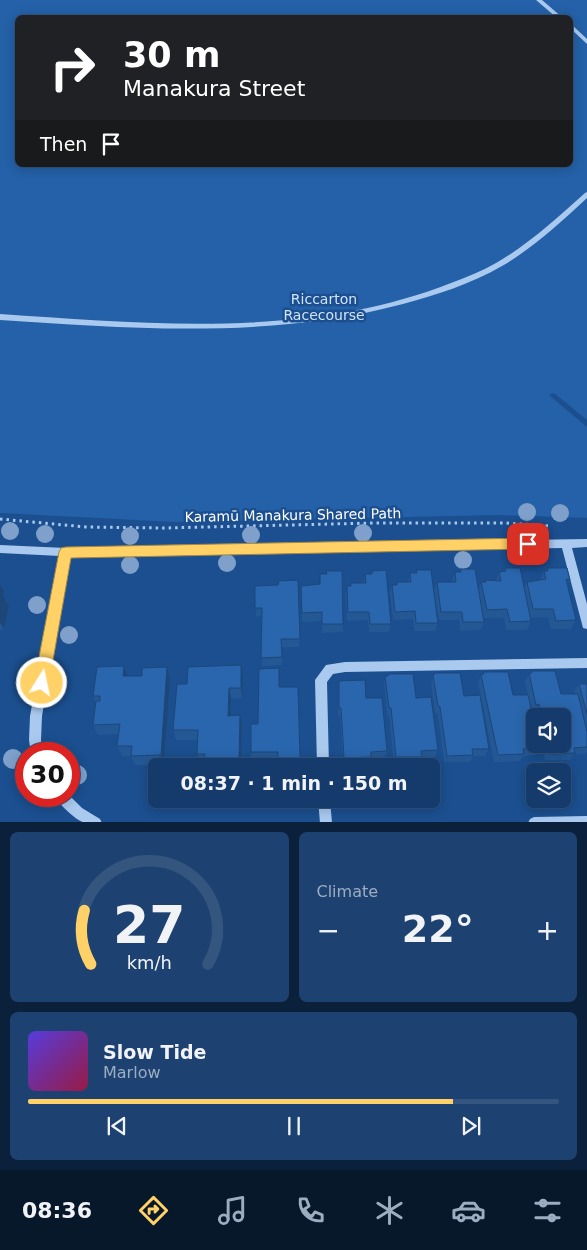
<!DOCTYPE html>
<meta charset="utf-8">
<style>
body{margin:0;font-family:"DejaVu Sans",sans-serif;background:#1d4271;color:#f1f3f6;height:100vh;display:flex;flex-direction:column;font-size:19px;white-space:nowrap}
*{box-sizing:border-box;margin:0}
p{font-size:16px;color:#9dadc1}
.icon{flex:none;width:28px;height:28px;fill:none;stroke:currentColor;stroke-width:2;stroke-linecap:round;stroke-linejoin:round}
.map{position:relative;height:822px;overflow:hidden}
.sheet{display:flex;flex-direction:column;gap:10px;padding:10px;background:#0b203b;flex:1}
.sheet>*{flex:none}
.hud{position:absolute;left:15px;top:15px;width:558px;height:152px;border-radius:8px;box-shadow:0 2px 12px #0003,0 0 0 1px #33557e;background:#202124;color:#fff;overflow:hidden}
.fabs{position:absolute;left:526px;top:708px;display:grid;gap:10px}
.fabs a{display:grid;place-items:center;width:45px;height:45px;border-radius:8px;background:#143b6b;box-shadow:0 2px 12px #0003,0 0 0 1px #33557e;font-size:25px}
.speed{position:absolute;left:15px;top:742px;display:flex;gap:10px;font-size:25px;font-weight:700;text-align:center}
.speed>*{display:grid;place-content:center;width:65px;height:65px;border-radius:50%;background:#143b6b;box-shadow:0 2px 12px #0003,0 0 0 1px #33557e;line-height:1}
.speed .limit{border:8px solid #d22;background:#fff;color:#111}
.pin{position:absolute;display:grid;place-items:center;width:42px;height:42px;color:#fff;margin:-21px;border-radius:10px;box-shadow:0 2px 8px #0006}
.me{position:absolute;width:55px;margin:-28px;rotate:10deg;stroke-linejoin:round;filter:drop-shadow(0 0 4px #0008)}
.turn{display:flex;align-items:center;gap:18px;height:105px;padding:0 25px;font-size:22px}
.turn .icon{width:65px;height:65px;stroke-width:2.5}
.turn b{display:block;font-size:35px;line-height:42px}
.then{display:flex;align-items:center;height:48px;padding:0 25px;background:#0003;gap:10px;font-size:19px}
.big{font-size:38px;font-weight:700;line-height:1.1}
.sheet .card{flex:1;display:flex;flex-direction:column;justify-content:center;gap:8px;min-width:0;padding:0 18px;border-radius:8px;background:#1d4271}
.sheet .dial{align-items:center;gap:0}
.dial svg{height:130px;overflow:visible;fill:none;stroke:#33557e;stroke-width:7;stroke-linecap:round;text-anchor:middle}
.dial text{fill:#f1f3f6;stroke:none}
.song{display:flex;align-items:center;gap:15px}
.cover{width:60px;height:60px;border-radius:8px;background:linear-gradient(135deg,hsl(250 70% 55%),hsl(340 70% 35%))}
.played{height:5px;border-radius:2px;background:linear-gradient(90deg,#ffd166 80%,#33557e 80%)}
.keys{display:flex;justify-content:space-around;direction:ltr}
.heat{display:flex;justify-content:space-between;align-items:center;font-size:28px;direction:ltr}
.sheet .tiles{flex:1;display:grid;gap:10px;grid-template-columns:1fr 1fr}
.card:last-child{grid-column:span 2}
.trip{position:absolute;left:148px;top:758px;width:292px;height:50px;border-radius:8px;background:#143b6b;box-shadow:0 2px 12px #0003,0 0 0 1px #33557e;font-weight:700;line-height:50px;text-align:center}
.tabs{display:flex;height:80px;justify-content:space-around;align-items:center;background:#08182b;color:#9dadc1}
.tabs .icon{width:35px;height:35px}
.tabs .on{color:#ffd166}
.tabs b{font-size:22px;color:#f1f3f6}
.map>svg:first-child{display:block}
.green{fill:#2461a8;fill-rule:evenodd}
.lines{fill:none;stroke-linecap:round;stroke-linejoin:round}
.path{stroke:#a9c9ee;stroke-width:3;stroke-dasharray:2.5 4;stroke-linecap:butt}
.minor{fill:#a9c9ee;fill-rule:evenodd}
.tree{fill:#7ea0ca}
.wall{fill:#245895}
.shaded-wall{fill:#1d4779}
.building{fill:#2a66ad;stroke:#1d4779}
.route{fill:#ffd166;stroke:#a68842}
.labels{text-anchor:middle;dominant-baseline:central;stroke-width:5;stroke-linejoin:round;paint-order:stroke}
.park-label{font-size:14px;fill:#cfe3fa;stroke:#1b4f8f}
.street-label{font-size:14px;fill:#fff;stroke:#1b4f8f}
</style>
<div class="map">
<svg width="587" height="823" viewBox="0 0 587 823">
<rect width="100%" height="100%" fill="#1b4f8f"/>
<path class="green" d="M0 0H587V420L554 393 549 395 587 427V518L499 515 175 522 0 513ZM18 18H570V165H18Z"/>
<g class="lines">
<path class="path" d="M0 519 86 527 164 528 374 523H505L551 526"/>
<path class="minor" d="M536 0H542L563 18H557Z
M570 23 587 39V44L570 28Z
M587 192V198C560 223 533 248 502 266 471 284 436 295 403 304 271 339 134 329 0 320V314C149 324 309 339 451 283 467 277 482 271 496 263 529 244 557 218 585 193Z
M587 539V547L572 548 587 604V629L583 628 582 624 562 548 70 556 42 716 41 740 43 754H31L29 740 30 716 60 556 0 553V545L66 548Z
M587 658V668L345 672 333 674 327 682 329 766H317L315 680 326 665 345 662Z
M69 795 82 808 100 819 102 823C97 823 91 823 85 823 77 821 58 804 55 796H69Z
M318 799H330L332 823H320Z
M587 816V823H528L530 819 534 817Z"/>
</g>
<g class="tree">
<circle cx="527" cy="512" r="9"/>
<circle cx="560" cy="513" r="9"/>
<circle cx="10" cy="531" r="9"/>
<circle cx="363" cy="533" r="9"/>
<circle cx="45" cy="534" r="9"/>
<circle cx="251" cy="535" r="9"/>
<circle cx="130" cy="536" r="9"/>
<circle cx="463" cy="560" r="9"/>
<circle cx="227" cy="563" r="9"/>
<circle cx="130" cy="565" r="9"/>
<circle cx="37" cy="605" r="9"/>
<circle cx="69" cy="635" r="9"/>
<circle cx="13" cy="759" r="10"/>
<circle cx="77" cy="775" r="10"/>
</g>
<path class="wall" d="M505 568 524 588 527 582 540 580 544 571H546L547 568 570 580 567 585 576 620 571 629H551L548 617 530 618 531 621 527 630H506L504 618H484V622L481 630 460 631 459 620H439L434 591 437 582H452L455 572H460L461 569 479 589 481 582H485L486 580H496L499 572 504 571Z
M416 570 438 623 435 631H414L413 619 393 620 390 593 392 585H396L397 582H408L410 573H416Z
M372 571 391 624 389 632H369L368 620 347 621 346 594 347 586 364 583 365 574H371Z
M320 574 343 624V632L322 633V621L302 622 301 586 320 584Z
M0 584 4 591 3 596 9 606 4 629H0Z
M255 586 300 639 299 647H282V665L262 666 261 616 256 617Z
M241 665 243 676 242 698 231 699 230 715 242 725 241 766H206L205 763H200L197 754 198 740H176L173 730 187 684Z
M124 666 127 676H142L167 667 170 678 164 765H135L131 756H122L117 746 119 734 98 735 93 725 96 703 93 696Z
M531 671 561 694H575L574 691 579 684H587V751L585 754H574L570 760H545L541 744H562V716H535V712H532L540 748 535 755 523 756 520 761 494 762 478 682 481 675 482 674 483 672 513 695H528L525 681Z
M388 674 416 698 438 750 435 757H421L419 763 394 764 389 715H387L384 684 385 676H387Z
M433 675 464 696 489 749 485 756H473L470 762H444L438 714 435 713 431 683Z
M339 681 366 698 387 751 385 758H371L370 764 343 765 340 715H338Z
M280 687 300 759V765H278V758L251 759V752L258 724Z"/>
<path class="shaded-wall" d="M0 584 4 591 3 596 9 606 4 629 0 623Z
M241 665 243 676 242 698 241 688Z
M124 666 128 677 123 676Z
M167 667 170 678 164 765 161 755Z
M229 688 231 699 230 726 228 716Z
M240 715 242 725 241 766 239 759Z"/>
<path class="building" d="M505 568H520L531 621 510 622 507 609 487 610 481 582H486V580L501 581 499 572 506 571Z
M547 568H567L570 580 566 579 576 620 556 621 553 609H533L527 582 546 579 544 571H548Z
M461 569H475L484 622H463L462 612H441L437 582H456L455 572H461Z
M386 570 391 624H370L369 612H348L347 586H351V583H366L365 574H372V571Z
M416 570H431L438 623H416L415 611 395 612 392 585H397V582H411L410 573H417Z
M326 571H342L343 624H322V612L302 613 301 586 320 584V574H327Z
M298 580 300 639H281L282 657 261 658 262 608H255V586L278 585 279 581Z
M241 665V688H229L228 716 240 715 239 759H204L205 754H197L198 730H173L177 684H187L188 667Z
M124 666 123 676H142V668L167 667 161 755 131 756 132 746H117L120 724 93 725 96 701H100V696H93L97 667Z
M279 668V687H298L300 759H278V752H251V724H258L259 669Z
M531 671H555L561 694H578L587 732V747L574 748 575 753 550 754 547 744H562V716H542L539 704 536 705 529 673H532Z
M483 672H508L513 695H528L535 726V744H539L540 748 523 749 524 754 498 755 481 675 484 674Z
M436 673H460L464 696 480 695 489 749H472L473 755 447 756 440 707 438 706 433 675Z
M388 674H413L416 698 431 697 438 750 421 751 422 757H396L391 708H389L385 676H388Z
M365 680 366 698H382L387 751 371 752V757L344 758 341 708H339V681Z
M579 684H587V714Z"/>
<path class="route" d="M528 538 532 540 534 544 532 548 528 549 71 558 49 683 47 688 42 691 36 688 34 683 59 552 61 548 66 547Z"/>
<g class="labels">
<g class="park-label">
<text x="324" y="299">Riccarton<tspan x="324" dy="16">Racecourse</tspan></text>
</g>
<g class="street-label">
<text transform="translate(293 515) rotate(-1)">Karamū Manakura Shared Path</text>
</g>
</g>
</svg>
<div class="fabs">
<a><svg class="icon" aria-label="sound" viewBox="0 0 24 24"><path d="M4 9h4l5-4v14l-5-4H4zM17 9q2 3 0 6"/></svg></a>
<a><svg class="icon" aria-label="layers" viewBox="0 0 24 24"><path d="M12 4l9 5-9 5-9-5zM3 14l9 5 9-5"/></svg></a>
</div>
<div class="speed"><div class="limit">30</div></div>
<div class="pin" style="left:528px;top:544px;background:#d93025"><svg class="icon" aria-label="arrive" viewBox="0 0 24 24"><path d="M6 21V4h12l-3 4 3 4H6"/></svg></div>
<svg class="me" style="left:42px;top:683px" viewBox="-20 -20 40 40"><circle r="17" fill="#ffd166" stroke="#fff" stroke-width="3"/><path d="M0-11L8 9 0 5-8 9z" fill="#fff"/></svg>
<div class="trip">08:37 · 1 min · 150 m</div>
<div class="hud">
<div class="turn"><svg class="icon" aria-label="right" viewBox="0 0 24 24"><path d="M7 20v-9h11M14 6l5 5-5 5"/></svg><div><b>30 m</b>Manakura Street</div></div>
<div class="then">Then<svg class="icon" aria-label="arrive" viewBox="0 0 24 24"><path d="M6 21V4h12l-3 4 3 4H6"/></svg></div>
</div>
</div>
<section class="sheet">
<div class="tiles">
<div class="card dial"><svg viewBox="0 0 100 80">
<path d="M14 69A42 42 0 1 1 86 69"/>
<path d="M14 69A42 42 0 0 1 10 36" stroke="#ffd166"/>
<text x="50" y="56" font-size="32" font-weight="700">27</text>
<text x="50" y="72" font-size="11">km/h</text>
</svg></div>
<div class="card"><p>Climate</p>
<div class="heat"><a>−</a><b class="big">22°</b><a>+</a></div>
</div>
<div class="card">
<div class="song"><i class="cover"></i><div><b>Slow Tide</b><p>Marlow</p></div></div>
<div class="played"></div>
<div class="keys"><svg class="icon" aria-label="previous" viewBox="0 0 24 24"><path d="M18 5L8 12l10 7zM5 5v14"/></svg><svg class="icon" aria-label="pause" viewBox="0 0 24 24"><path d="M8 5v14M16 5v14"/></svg><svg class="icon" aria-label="next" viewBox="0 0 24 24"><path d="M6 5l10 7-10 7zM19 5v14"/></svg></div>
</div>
</div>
</section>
<nav class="tabs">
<b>08:36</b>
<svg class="icon on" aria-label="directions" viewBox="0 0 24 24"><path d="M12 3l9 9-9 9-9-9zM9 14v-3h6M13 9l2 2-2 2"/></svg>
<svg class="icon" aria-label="music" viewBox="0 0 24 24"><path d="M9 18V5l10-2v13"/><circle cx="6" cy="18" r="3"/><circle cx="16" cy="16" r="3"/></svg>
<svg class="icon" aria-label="phone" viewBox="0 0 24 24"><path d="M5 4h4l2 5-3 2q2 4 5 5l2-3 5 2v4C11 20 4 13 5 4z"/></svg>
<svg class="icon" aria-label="climate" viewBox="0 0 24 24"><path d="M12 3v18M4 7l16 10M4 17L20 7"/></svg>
<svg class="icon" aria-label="car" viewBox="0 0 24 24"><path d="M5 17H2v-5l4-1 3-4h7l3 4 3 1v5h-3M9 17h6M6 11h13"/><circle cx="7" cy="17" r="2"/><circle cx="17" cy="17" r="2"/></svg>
<svg class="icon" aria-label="filters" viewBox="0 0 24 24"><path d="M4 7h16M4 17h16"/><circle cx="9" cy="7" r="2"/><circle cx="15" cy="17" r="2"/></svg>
</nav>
